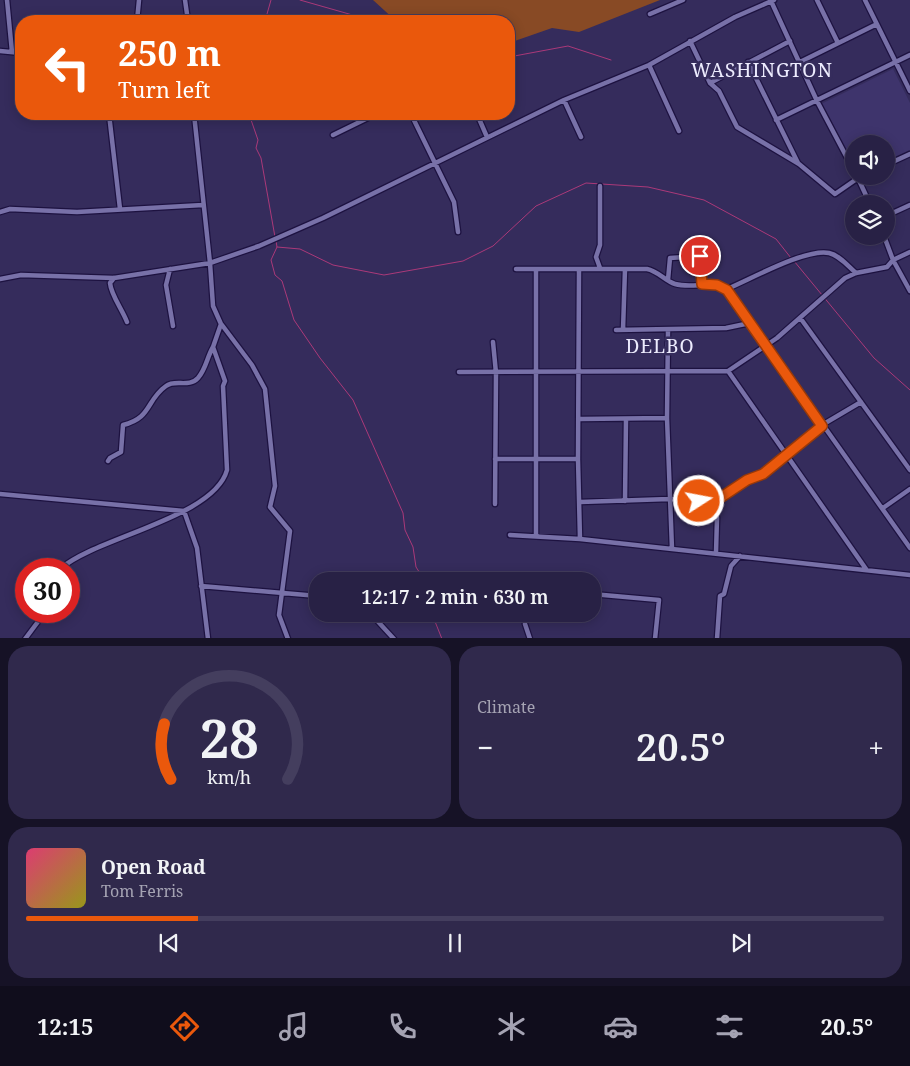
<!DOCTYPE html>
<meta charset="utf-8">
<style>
body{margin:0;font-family:"Noto Serif",serif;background:#30294c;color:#f1f3f6;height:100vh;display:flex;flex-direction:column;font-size:19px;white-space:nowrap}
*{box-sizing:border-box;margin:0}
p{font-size:16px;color:#a5a3b3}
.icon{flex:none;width:28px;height:28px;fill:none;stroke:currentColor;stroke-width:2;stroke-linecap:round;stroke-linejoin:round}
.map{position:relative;height:638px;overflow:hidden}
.drawer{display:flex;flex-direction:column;gap:8px;padding:8px;background:#161226;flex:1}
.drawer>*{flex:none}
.hud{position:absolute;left:15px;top:15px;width:500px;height:105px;border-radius:20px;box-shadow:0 2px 12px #0003,0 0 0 1px #443e5e;background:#ea580c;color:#fff;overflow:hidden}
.buttons{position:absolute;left:845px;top:135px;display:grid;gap:10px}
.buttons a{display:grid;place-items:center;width:50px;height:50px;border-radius:50%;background:#282145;box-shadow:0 2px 12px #0003,0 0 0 1px #443e5e;font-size:25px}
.speed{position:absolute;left:15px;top:558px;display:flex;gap:10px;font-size:25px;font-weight:700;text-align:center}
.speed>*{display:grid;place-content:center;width:65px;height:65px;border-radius:50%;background:#282145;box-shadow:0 2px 12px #0003,0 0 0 1px #443e5e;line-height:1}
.speed .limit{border:8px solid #d22;background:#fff;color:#111}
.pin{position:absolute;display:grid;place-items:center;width:42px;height:42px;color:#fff;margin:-21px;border:2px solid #fff;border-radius:50%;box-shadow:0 1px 5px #0007}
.me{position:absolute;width:55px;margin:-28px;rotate:79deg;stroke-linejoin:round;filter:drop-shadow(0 0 4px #0008)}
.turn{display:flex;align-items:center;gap:18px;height:105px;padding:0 20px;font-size:22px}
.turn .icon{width:65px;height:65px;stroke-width:2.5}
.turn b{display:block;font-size:35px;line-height:42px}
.big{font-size:38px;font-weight:600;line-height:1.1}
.drawer .tile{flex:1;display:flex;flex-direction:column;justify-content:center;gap:8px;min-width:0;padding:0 18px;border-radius:20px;background:#30294c}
.drawer .dial{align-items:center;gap:0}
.dial svg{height:130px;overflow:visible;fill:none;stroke:#443e5e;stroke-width:7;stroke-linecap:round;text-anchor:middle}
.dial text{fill:#f1f3f6;stroke:none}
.song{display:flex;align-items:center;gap:15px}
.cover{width:60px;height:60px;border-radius:8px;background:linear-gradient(135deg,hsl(340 70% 55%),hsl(60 70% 35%))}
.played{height:5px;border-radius:2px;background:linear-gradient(90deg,#ea580c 20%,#443e5e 20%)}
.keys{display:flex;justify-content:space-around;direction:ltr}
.heat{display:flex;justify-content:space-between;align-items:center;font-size:28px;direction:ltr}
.drawer .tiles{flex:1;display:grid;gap:8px;grid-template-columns:1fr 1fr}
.tile:last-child{grid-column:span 2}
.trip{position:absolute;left:309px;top:572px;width:292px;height:50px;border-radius:20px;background:#282145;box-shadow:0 2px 12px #0003,0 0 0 1px #443e5e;font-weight:600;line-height:50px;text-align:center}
.dock{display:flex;height:80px;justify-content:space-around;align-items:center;background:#100d1c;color:#a5a3b3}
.dock .icon{width:35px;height:35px}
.dock .on{color:#ea580c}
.dock b{font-size:22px;color:#f1f3f6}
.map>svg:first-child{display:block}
.built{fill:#3e346c}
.forest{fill:#884a25}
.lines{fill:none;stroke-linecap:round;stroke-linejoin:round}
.stream{stroke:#ab3979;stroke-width:1}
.street-casing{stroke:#1d1240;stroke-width:7}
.street{stroke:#7871a8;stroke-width:4.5}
.route-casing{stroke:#983908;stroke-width:12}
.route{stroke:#ea580c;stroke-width:9}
.labels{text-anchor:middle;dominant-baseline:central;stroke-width:5;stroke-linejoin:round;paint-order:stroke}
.quarter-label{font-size:19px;letter-spacing:1px;fill:#edecfe;stroke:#352c5c}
</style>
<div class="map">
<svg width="910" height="639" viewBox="0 0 910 639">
<rect width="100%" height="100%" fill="#352c5c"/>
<path class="built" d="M893 69 910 103V150L886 161V144H854V168L821 104Z"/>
<path class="forest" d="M373 0H660L579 32 552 28 509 43V21H396Z"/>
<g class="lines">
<path class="stream" d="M300 0 356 16 363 21
M265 21 271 0
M509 57 568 46 611 60
M249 114 258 140 256 148 261 158 275 237
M276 241 277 247 271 260 275 275 282 281 294 320 320 358 353 400 403 513 405 530 413 547 416 567 425 581
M277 247 300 249 333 265 384 275 463 261 493 246 536 206 586 183 648 187 704 200 776 239 791 258
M794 261 874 358 910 390
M432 614 442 639"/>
<g class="street-casing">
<path id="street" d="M7 0 12 52
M185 0 188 21
M817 0 838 43
M865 0 910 91
M771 1 817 101 854 171
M650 14 683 0
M137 21 139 0
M690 41 710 83 719 91 737 127 799 164 835 194 861 176
M0 51 21 53
M748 62 798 163
M800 62 877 24
M649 65 679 131
M710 83 790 41
M564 100 581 137
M109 114 120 209
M411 114 454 202 458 232
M477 114 487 137
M776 120 910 55
M333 135 376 114
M886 165 910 154
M857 176 870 204
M600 186V245L596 257 600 268
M0 212 10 209 77 212 203 205
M886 216 910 205
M884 236 893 260 910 291
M170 269 166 285 173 326
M516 269H647C658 271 665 281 675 284 693 289 710 280 727 289L910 548
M579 269 578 459 580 539
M114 278 110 283C111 295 122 309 127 322
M0 279 21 275 114 278 210 263 194 114
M668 280 670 258 700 256 702 284
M727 289C749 280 806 248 829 253 839 255 848 266 856 273
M801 319 910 470
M222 325 252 365 265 389 275 486 270 507 290 531 279 615 288 639
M616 330 726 328 750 323
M623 330 625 269
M668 330 667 418 672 549
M493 342 496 373 495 504
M728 371 866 569
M459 372 728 371 777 338 845 278 856 273 887 267 893 260 910 252
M580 419 667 418
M495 459H578
M108 461 110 458 121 452 123 425C152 418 146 400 166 386 175 379 189 388 198 378 206 369 207 357 213 347
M0 494 184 511 197 548 208 639
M625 501 626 419
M580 502 669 499 714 502
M883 508 910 489
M510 535 580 539 910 575
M536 536V269
M716 553 717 518 714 502 747 480 763 474 822 425 861 402
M60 569C96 537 214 518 227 470L223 386 225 381 213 347 221 324 213 306 210 263 259 246 323 218 564 100 649 65 735 17 774 0
M201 586 318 596
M592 594 659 600 655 639
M371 614 394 639
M525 624 530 639
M25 639 46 611
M717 639 720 596 724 594 731 566 740 556"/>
</g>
<use href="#street" class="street"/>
</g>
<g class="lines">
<g class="route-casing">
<path id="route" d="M699 501 714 502 747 480 763 474 822 426 727 290 717 285 702 284 700 256"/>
</g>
<use href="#route" class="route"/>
</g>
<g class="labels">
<g class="quarter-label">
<text x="762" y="70">WASHINGTON</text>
<text x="660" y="346">DELBO</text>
</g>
</g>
</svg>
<div class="buttons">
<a><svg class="icon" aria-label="sound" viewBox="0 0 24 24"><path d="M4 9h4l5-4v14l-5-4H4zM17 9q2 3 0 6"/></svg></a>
<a><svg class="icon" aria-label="layers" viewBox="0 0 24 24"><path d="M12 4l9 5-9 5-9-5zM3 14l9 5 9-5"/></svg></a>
</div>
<div class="speed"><div class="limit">30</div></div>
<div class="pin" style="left:700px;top:256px;background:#d93025"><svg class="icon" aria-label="arrive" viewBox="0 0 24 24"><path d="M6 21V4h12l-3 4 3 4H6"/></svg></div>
<svg class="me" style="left:699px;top:501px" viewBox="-20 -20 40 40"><circle r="17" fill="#ea580c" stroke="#fff" stroke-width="3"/><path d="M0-11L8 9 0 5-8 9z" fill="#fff"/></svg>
<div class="trip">12:17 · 2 min · 630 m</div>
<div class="hud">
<div class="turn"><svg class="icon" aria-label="left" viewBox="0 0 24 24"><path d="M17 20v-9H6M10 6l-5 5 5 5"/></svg><div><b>250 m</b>Turn left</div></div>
</div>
</div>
<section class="drawer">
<div class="tiles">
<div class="tile dial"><svg viewBox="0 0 100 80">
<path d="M14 69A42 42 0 1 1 86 69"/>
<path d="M14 69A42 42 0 0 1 10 35" stroke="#ea580c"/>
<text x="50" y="56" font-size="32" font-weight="700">28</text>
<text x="50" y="72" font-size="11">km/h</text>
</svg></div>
<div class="tile"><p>Climate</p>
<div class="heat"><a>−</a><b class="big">20.5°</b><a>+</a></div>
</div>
<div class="tile">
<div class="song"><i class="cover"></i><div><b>Open Road</b><p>Tom Ferris</p></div></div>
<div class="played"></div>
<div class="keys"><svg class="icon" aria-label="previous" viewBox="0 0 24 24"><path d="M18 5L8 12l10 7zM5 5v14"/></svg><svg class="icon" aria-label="pause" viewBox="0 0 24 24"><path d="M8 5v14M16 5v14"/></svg><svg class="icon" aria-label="next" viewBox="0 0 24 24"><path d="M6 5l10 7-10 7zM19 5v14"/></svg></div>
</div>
</div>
</section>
<nav class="dock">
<b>12:15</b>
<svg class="icon on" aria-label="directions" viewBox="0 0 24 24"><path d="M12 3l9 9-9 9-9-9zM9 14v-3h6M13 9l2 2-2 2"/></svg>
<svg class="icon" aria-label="music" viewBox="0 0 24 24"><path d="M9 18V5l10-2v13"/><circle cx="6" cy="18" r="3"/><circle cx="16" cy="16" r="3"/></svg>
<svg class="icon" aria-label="phone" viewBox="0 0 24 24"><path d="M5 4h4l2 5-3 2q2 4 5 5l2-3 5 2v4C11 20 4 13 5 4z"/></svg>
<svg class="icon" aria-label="climate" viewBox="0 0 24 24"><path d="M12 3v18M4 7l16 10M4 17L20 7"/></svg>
<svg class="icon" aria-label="car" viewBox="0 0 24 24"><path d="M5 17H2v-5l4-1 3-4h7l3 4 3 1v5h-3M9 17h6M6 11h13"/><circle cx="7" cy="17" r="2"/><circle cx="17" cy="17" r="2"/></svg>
<svg class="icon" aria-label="filters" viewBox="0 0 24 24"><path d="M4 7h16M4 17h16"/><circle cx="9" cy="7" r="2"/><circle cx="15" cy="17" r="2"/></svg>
<b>20.5°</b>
</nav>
